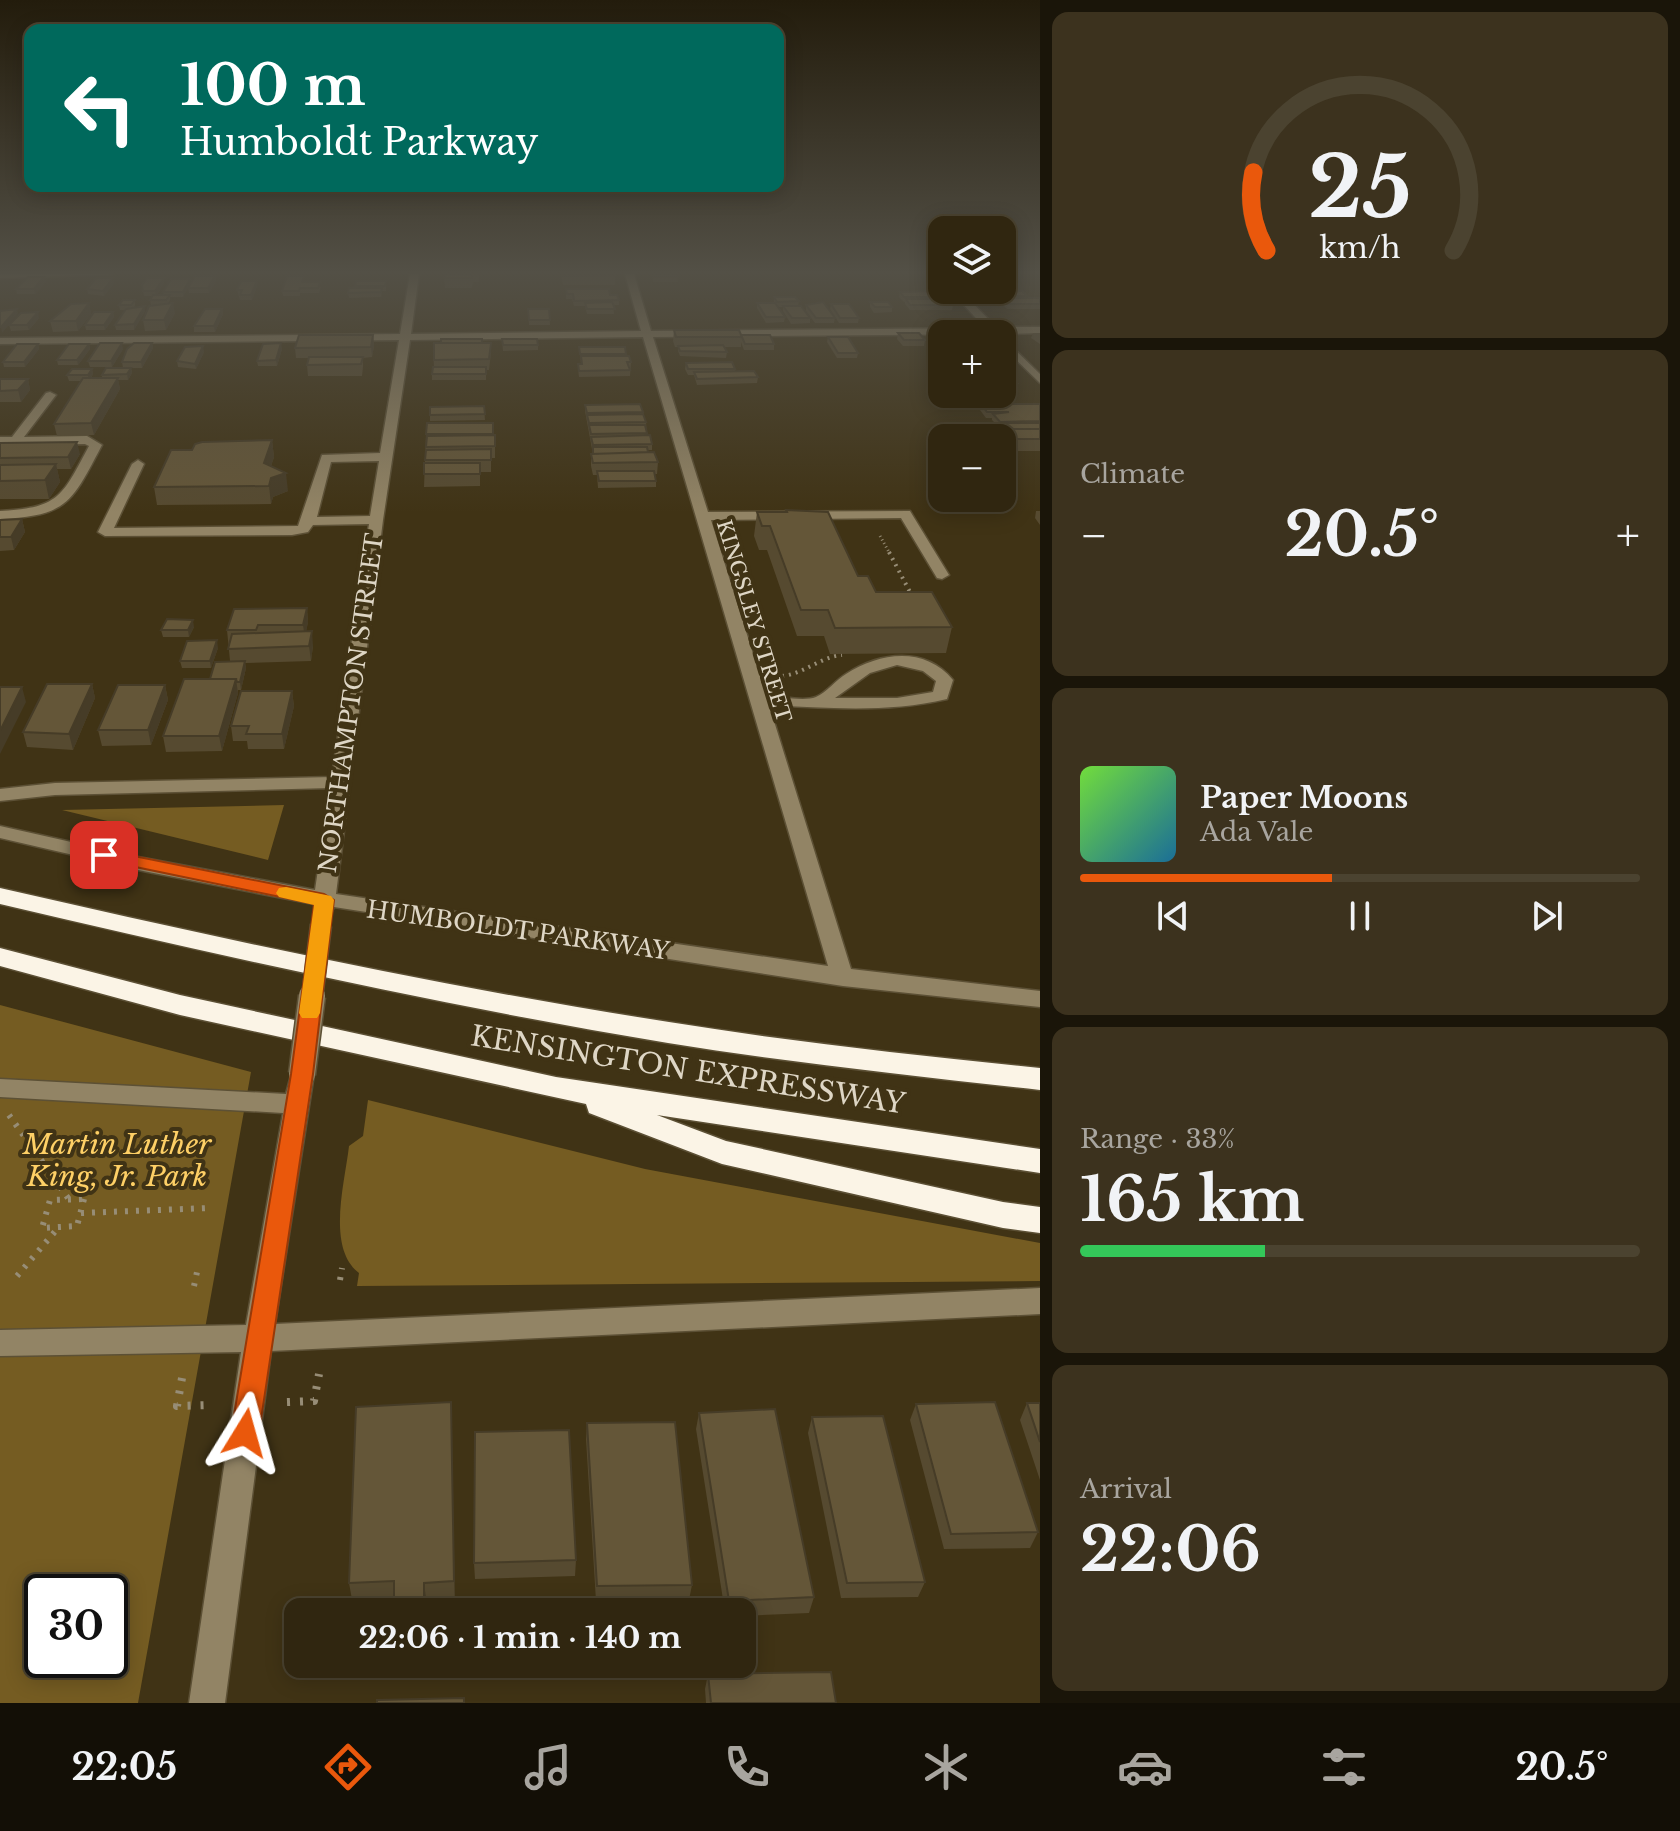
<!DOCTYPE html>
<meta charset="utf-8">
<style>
body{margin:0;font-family:"Libre Baskerville",serif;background:#3c321e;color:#f1f3f6;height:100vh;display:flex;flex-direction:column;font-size:30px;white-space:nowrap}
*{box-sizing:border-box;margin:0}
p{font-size:26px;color:#a8a59f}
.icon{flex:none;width:44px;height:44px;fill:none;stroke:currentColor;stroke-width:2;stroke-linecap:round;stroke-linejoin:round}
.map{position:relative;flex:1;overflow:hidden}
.panel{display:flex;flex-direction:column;gap:12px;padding:12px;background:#1a1509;width:640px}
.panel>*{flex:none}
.top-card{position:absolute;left:24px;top:24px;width:760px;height:168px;border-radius:16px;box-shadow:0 4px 20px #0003,0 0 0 2px #4b4330;background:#00695c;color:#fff;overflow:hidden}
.buttons{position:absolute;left:928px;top:216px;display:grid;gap:16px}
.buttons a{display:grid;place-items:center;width:88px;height:88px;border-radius:16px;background:#302610;box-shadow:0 4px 20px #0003,0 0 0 2px #4b4330;font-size:40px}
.speed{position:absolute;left:24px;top:1574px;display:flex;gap:16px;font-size:40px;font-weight:700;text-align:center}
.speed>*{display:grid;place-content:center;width:104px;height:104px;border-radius:50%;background:#302610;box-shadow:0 4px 20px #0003,0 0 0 2px #4b4330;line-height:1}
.speed .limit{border:4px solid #111;border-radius:12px;background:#fff;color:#111}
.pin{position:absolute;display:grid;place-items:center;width:68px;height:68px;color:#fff;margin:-34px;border-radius:16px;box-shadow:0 4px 12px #0006}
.me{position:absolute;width:88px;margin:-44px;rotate:8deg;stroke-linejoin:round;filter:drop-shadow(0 0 6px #0008)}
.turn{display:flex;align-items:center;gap:28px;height:168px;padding:0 24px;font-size:36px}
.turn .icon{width:104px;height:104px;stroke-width:2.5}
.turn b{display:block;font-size:56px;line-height:68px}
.big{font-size:60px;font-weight:700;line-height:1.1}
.panel .tile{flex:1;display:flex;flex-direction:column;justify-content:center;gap:12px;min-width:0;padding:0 28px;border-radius:16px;background:#3c321e}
.panel .dial{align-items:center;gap:0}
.dial svg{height:208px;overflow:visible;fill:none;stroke:#4b4330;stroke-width:7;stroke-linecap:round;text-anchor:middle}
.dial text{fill:#f1f3f6;stroke:none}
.song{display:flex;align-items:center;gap:24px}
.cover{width:96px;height:96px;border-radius:12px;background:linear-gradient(135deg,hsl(100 70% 55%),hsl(200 70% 35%))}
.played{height:8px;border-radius:4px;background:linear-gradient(90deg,#ea580c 45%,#4b4330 45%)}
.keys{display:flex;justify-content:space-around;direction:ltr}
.heat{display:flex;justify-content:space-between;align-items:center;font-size:44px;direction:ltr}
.charge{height:12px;border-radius:6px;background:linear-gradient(90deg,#34c759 33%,#4b4330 0)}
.trip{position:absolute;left:284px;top:1598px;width:472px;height:80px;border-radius:16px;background:#302610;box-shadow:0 4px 20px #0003,0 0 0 2px #4b4330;font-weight:700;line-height:80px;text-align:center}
.tab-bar{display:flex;height:128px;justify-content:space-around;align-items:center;background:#130f06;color:#a8a59f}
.tab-bar .icon{width:56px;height:56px}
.tab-bar .active{color:#ea580c}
.tab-bar b{font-size:36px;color:#f1f3f6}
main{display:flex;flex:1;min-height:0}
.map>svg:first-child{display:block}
.green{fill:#755c22;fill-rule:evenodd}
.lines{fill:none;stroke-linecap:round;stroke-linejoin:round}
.minor-casing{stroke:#5c5035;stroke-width:3}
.highway-casing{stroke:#5c5035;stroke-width:3}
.path-far3{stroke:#978d76;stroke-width:3;stroke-dasharray:1 3;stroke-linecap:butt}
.path-far2{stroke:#978d76;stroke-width:4;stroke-dasharray:2 5;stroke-linecap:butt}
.path-far1{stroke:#978d76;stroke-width:6;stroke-dasharray:3 8;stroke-linecap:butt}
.path{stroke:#978d76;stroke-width:8;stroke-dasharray:3 10;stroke-linecap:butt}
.minor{fill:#928465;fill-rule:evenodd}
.highway{fill:#fbf4e6;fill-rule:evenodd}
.minor-bridge-far1-casing{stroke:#5c5035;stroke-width:23;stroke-linecap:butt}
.minor-bridge-casing{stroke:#5c5035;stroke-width:29;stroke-linecap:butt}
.minor-bridge-far1{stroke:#928465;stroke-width:20}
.minor-bridge{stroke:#928465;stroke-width:26}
.wall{fill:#564a30}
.shaded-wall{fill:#463c27}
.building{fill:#645638;stroke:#463c27;stroke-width:2}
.route{fill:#ea580c;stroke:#983908;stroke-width:2}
.slow{fill:#f59e0b}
.labels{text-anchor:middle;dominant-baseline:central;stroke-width:8;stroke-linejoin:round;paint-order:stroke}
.far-street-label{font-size:20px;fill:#ded6c5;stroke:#403315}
.street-label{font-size:24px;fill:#ded6c5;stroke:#403315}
.near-street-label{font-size:28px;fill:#ded6c5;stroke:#403315}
.near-park-label{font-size:28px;font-style:italic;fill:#fed066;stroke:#403315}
</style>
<main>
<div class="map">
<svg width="1040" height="1703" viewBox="0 0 1040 1703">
<rect width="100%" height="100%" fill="#403315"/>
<path class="green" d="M284 805 268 860 62 810Z
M0 1005 251 1072 138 1703H0ZM42 1592H110V1660H42Z
M368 1100 645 1169 1040 1243V1281L357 1286 359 1273C326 1248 345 1182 349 1146L363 1136Z"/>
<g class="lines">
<g class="minor-casing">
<path id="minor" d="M0 274H113L0 278Z
M410 274H419L411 334 641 331 625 274H634L651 331 985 328 950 290H960L996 327H1040V333L1002 334 653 337 708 512 910 511 949 575 942 579 937 578 901 518 711 520 766 695C779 696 803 702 816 697 826 693 836 680 846 674 880 652 925 646 953 680L947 699C888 713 829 708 769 705L851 969 1040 991V1007L843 986 334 907 330 916H316L314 904 138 870 0 838V826L138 857 315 890 330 788 55 795 0 801V789L55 783 332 777 369 524 313 525 308 532 292 535 105 536 98 532 132 464 138 460 144 464 114 528 298 526 322 455 380 453 399 340 0 344V338L400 334ZM643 337 828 966 336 894 383 520 410 340ZM379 461 370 516 317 517 331 462ZM897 665 923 671 936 681 933 692 897 698H835L870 673Z
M935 274H942V280Z
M1002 337 1040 374V383L1002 346Z
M50 392 56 395 24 437 87 436 102 445C72 502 68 516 0 519V511C60 508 62 496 89 446L85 444 0 445V437H12L46 393Z
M302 1065 311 1068 314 1074 275 1324 1040 1288V1314L271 1351 225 1703H189L241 1352 0 1356V1330L246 1325 283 1113 0 1097V1079L286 1094 293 1068Z"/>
</g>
<g class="highway-casing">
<path id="highway" d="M0 888C222 939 444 987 669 1022 792 1042 916 1055 1040 1068V1090C916 1076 792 1063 668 1043 444 1006 222 956 0 904Z
M0 948 180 995 556 1077 1040 1149V1173L657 1115 726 1141 1003 1202 1040 1207V1233L1003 1228 722 1164 589 1113 586 1104 180 1015 0 966Z"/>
</g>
<path class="path-far3" d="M880 536 890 554"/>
<path class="path-far2" d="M889 552 911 594
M782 676C804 674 820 657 842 655"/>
<path class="path-far1" d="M9 1115 68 1198
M84 1199 77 1226 42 1228 50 1200Z
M81 1213 209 1208
M17 1276 58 1228
M340 1280 342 1268
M194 1286 197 1272"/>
<path class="path" d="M182 1378 177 1406 212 1405
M287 1402 314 1401 319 1374"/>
<use href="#minor" class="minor"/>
<use href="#highway" class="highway"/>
<g class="minor-bridge-far1-casing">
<path id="minor-bridge-far1" d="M312 998 321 925"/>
</g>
<g class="minor-bridge-casing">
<path id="minor-bridge" d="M302 1074 312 996"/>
</g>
<use href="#minor-bridge-far1" class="minor-bridge-far1"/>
<use href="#minor-bridge" class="minor-bridge"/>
</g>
<path class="wall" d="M472 274H479V282H473L472 288H445L444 278Z
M561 274H615V285H563Z
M652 274H677L678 282H653Z
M215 276 216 281 209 293H189L188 288Z
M44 277 46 282 35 294H17L16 289Z
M113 278 114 283 104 296 88 294 87 289Z
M190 279V284L183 297H170V300L168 304 175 313 166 330 145 331 143 320 160 305H151L150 300 152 296H144L142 285 164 283 157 295H164L163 292Z
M356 281 386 286V291H382L381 297 349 298 348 293 356 288Z
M304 282 321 287 319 293H300V296H283L282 291Z
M257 286 252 300H240L237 290Z
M566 289 610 295 619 300V305H613L614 314H587L585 306H574L572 299H566Z
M992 291 1027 296V298H1040V309H1007L1001 303V301H996L991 296Z
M900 292 944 297 943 299 953 305 952 310H910L905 304V302H904L899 297Z
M774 297 799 301 798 306 810 318V323L791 324 783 311V307H778L785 317 784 322 766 323 757 308V303H774Z
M135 300V305L134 308 145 311 134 330H116L115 325 126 310H120L119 305Z
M870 302 892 307V312L874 313 870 307Z
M89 303 91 314 78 331 53 332 50 321Z
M831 304 859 318 858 323H839L830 309Z
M806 305 835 318 834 323H815L806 311Z
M222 309 223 314 215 332H194V326Z
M528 309H549L550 325H529Z
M113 312 114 317 105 330H86L85 325Z
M39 318 29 330 11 331 9 325Z
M674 330 741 335 774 344V350H744L741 342V347H724L727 352 726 358 680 356 678 351V347H675L673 341Z
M898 333 925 340 924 346H903L897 339Z
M930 333 942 334V345H934L929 339Z
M1033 333H1040V344L1031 338Z
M373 335 374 346 372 357 363 358V367L362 376H308L307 365 308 358H296L295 348Z
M828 337 858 353 857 358H837L827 342Z
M502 339 538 345V350L503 351Z
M152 343 153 348 142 368H131L132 373 128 380H118L120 389 94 435 57 436 54 424 82 381H69L67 375 92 369 93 374 91 378H102V375L123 368 122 362Z
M482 343 491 353 489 370H486V380H432V374L434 367 433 350Z
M38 344 39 349 25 367H4L3 362Z
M89 344 90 349 78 365H58L57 360Z
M579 347 626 354V356L631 362 630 376 579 377 578 369V364H581Z
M123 349 112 367H90L88 361Z
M282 349 277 366H258L257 361Z
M938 349H942V361L937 355Z
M204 352 196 369 178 367 177 361Z
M686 363 735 369V371L758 377 757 383 697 385 694 375H688L685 369Z
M1002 375 1017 383 1016 388 1002 389Z
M0 379H28L30 390 21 402H0Z
M981 404H1040V451H1013L998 429 999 427 992 420V418H986L980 410Z
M585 405 643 412 646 422 647 436 652 444V450H647L648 452 658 462 657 474H654L656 481V487L598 488 597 475H593L591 466V454H592V449L585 411Z
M484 406 485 420 430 421V407Z
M493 423V435H495V458H491V472H480V486L424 487 426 434Z
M272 440 274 457 271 466 288 491 273 497 271 504 157 505 154 487 192 450Z
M0 443 80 454 71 469H57L60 482 49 499H0Z
M786 510 876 592 952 627 946 653 830 654 824 636H797L767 550H759L754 536 757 512H786Z
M1036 511H1040V525L1035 518Z
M22 519 25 532 14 550 0 551V520Z
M307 608 308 622 306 631 313 646 311 661 245 663 246 668 241 690H238V693L222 751 166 752 163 736 210 679 230 661 227 630Z
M194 627 189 637H163L161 630Z
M218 648 211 668H182L180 661Z
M92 684 95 698 73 750 27 747 23 732Z
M165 685 168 700 151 745 102 746 98 730Z
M292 691 294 706 284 749H248L247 741H233L231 726Z
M451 1402 455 1603 427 1605 426 1612H394V1603L353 1605 349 1583Z
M1027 1403H1040V1480L1020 1420Z
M916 1404 1038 1532 1030 1548 944 1549 910 1420Z
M699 1413 814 1597 809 1613 742 1616V1612H725L696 1429Z
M812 1417 925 1582 918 1597 841 1598 808 1433Z
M587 1423 692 1585 689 1600 596 1601 586 1439Z
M576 1560 575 1576 475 1579 474 1563Z
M708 1674 836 1703H706L705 1689Z"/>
<path class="shaded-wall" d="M215 276 216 281 209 293 208 288Z
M44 277 46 282 35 294 34 289Z
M113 278 114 283 104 296 103 291Z
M164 278V283L156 296 155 291Z
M190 279V284L183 297V292Z
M257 281V286L252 300 251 295Z
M89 303 91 314 78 331 76 321Z
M173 303 175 313 166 330 164 320Z
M145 306V311L134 330V324Z
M17 309 18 314 2 333 1 327Z
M222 309 223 314 215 332 214 326Z
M38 312 39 318 29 330 27 325Z
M113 312 114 317 105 330 104 325Z
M373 335 374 346 372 357 371 347Z
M122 343 123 349 112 367 111 361Z
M152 343 153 348 142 368 141 362Z
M281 343 282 349 277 366 276 360Z
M38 344 39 349 25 367 24 362Z
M89 344 90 349 78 365 77 360Z
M203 346 204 352 196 369 195 364Z
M131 368 132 373 128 380 127 374Z
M92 369 93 374 89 381 88 375Z
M118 378 120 389 94 435 91 423Z
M28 379 30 390 21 402 18 390Z
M272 440 274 457 266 481 264 463Z
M77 442 80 454 71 469 68 457Z
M56 464 60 482 49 499 45 480Z
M286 473 288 491 273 497 271 504 269 486 271 478Z
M22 519 25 532 14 550 11 537Z
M307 608 308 622 305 639 303 625Z
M193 620 194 627 189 637 188 630Z
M312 631 313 646 311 661 309 646Z
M217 640 218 648 211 668 210 661Z
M245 661 246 668 241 690 240 682Z
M236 679 238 693 222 751 219 736Z
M92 684 95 698 73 750 69 734Z
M165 685 168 700 151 745 148 730Z
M22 687 26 702 0 754V731Z
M292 691 294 706 284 749 282 734Z
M451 1402 452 1426 455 1603 454 1581Z
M424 1583 427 1605 426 1612H424Z"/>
<path class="building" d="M445 274H472V278H444Z
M563 274H615V275L563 276Z
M652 274H677L678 277H653Z
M195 276H215L208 288H188Z
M287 276H304L302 282H320L318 288H300L299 291H282Z
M28 277H44L34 289H16Z
M96 278H113L103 291 87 289Z
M147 278H164L155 291H143L142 285Z
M171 279H190L183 292H163Z
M241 281H257L251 295H240L242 290H237Z
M356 281H386L385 286H355Z
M349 288H382L381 292 348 293Z
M566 289H609L610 295H617L619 300 574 301 573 294H567Z
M938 291 944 297H904L900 292Z
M992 291H1022L1027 296H997Z
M153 295H170L166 300H150Z
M774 297H795L799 301 777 302Z
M1002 298H1040V304H1008Z
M906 299H947L953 305H910Z
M123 300H135L131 305H119Z
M612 302 615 309H587L585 303Z
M823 302 835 318H816L806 305Z
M870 302H888L892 307H875Z
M89 303 76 321H50L71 304Z
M173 303 164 320H143L149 306Z
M757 303H775L785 317H766Z
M831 304H849L859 318H840Z
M145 306 134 324 115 325 126 309Z
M783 306H801L810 318H792Z
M17 309 1 327H0V311Z
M205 309H222L214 326H194Z
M528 309H549L550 320H529Z
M38 312 27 325H9L21 313Z
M94 312H113L104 325H85Z
M674 330H739L742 337H676Z
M898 333H919L925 340H904Z
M930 333H973V334H942V340H935Z
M299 335H373L371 347 295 348Z
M741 335H770L774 344H745Z
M828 337H848L858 353H838Z
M441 339H482V343H441Z
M502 339H537L538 345H503Z
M100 343H122L111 361H88Z
M134 343H152L141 362H122L127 349Z
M281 343 276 360 257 361 263 344Z
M434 343H491L489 359 434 360Z
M17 344H38L24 362H3Z
M69 344H89L77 360H57Z
M723 345 727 352 680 351 678 346Z
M203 346 195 364 177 361 185 347Z
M579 347H625L626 354H580Z
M581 356H629L631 362H627L630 370 579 371 578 364H582Z
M309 357H363L361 364 307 365Z
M732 362 735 369H688L686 363Z
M433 367H486V374H432Z
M106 368H131L127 374 102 375Z
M72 369H92L88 375H67Z
M754 371 758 377 697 379 694 372Z
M1002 375H1010L1017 383H1002Z
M83 378H118L91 423 54 424Z
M0 379H28L18 390 0 391Z
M640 404 643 412 587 413 585 405Z
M981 404H1040V421L1000 422 993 414 1009 412H987Z
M484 406 485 414 430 415V407Z
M643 414 646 422 589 423 587 415Z
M427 423H493V434H426Z
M1000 423H1040V429H1008L1007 433Z
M589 425H645L647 433 591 434Z
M1008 429H1040V439H1016Z
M495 435V446L426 447 427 436Z
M650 435 652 444 593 445 591 437Z
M272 440 264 463 286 473 271 478 269 486 154 487 171 450H192L195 444 202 442Z
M77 442 68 457 0 458V443Z
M593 447H647L648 452 593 454Z
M491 449V460H425L426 450Z
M654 452 658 462 593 463 591 454Z
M424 463H480V474H424Z
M56 464 45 480 0 481V465Z
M597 471H654L656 481H599Z
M786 510 828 512 858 576H868L876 592H932L952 627 835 628 828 610H801L770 526H762L757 512H787Z
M22 519 11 537H0V520Z
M307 608 303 625H258L256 630H227L234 609Z
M167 619 193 620 188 630H161Z
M312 631 309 646 228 649 232 634Z
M217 640 210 661H180L187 641Z
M245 661 240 682H237L236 679H210L215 662Z
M184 679H236L219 736H163Z
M47 684H92L69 734 23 732Z
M118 685H165L148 730H98Z
M0 687H22L0 731Z
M241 691H292L282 734H246L249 726H231Z
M451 1402 454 1581 424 1583V1608L394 1610V1581L349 1583 356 1407Z
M995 1402 1038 1532 951 1534 916 1404Z
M1027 1403H1040V1442Z
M775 1409 814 1597 729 1601 699 1413Z
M883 1416 925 1582 847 1583 812 1417Z
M675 1422 692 1585 597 1586 587 1423Z
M569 1430 576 1560 474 1563 475 1432Z
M831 1672 836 1703H711L708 1674Z
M464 1698V1703H377V1700Z"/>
<linearGradient id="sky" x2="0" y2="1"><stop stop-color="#231c0c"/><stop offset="0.53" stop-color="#535046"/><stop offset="1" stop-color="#535046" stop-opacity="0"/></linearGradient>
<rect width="1040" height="513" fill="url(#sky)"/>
<path class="route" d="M104 850 324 894 334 900 313 1074 259 1433 255 1443 245 1447 235 1443 231 1433 291 1074 314 904 97 859 95 855Z"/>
<path class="slow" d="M286 887 331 896 334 900 320 1013 317 1018H302L299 1013 314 905 279 897 276 893 279 888Z"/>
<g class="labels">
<g class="far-street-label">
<text transform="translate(754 621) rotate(73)">KINGSLEY STREET</text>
</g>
<g class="street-label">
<text transform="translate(351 703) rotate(-82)">NORTHAMPTON STREET</text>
<text transform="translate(518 930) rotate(8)">HUMBOLDT PARKWAY</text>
</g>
<g class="near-street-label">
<text transform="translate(688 1070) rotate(9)">KENSINGTON EXPRESSWAY</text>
</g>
<g class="near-park-label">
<text x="117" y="1144">Martin Luther<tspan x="117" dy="32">King, Jr. Park</tspan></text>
</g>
</g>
</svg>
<div class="buttons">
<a><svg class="icon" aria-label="layers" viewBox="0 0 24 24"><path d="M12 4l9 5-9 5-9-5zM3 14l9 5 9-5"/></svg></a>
<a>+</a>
<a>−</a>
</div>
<div class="speed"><div class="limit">30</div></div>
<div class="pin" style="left:104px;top:855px;background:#d93025"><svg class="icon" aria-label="arrive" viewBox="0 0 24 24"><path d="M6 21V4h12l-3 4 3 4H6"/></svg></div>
<svg class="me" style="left:245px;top:1433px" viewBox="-20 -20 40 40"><path d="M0-17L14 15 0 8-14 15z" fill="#ea580c" stroke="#fff" stroke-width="4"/></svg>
<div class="trip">22:06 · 1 min · 140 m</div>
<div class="top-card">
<div class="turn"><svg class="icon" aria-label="left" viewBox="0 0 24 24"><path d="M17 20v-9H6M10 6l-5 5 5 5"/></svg><div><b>100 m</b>Humboldt Parkway</div></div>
</div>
</div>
<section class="panel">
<div class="tile dial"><svg viewBox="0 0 100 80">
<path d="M14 69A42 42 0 1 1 86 69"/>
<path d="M14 69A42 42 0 0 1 9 39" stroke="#ea580c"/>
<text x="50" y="56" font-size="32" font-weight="700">25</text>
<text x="50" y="72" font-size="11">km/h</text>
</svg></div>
<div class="tile"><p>Climate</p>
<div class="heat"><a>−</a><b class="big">20.5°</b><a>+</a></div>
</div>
<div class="tile">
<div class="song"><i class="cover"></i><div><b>Paper Moons</b><p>Ada Vale</p></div></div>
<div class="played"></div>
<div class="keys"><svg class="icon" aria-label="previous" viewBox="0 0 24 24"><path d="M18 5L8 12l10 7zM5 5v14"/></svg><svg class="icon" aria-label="pause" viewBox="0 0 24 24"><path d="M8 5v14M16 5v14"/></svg><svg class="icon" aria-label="next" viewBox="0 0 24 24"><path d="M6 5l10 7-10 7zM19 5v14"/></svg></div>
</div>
<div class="tile"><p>Range · 33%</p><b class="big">165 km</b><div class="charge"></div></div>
<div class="tile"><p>Arrival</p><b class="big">22:06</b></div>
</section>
</main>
<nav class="tab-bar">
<b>22:05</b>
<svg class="icon active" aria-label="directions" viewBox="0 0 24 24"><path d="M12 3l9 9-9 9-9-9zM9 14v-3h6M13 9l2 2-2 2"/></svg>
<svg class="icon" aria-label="music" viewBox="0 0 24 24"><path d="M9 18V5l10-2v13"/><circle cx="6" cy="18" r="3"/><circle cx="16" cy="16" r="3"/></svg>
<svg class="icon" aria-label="phone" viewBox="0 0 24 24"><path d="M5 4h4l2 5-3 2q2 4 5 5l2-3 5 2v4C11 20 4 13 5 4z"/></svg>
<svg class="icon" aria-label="climate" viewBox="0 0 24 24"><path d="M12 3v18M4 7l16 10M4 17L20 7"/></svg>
<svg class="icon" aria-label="car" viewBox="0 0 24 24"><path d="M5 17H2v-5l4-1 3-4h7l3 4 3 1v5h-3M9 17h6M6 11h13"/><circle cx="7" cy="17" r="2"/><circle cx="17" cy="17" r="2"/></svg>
<svg class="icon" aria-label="filters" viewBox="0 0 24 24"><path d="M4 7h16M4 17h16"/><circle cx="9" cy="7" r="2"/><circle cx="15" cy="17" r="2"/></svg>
<b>20.5°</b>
</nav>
